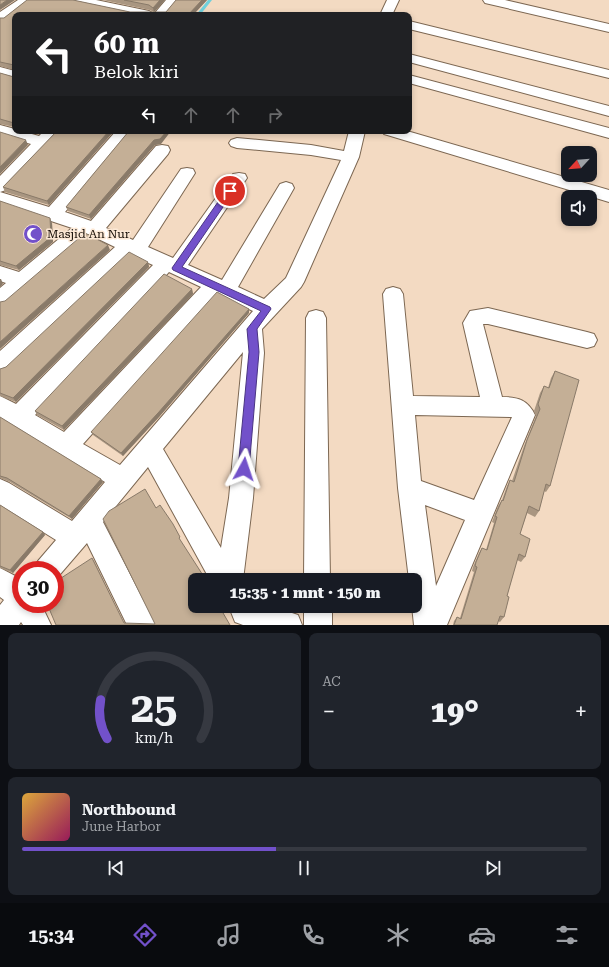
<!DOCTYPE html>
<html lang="id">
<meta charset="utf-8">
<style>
body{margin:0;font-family:"Roboto Serif",serif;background:#20242c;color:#f1f3f6;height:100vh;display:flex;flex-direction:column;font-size:15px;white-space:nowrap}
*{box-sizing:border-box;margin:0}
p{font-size:13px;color:#9ea1a6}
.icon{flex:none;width:22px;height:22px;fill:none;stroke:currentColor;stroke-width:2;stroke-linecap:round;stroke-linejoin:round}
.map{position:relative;height:625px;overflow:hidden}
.side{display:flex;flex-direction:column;gap:8px;padding:8px;background:#0d0f14;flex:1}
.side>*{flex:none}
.hud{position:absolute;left:12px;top:12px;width:400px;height:122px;border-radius:8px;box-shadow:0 2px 6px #0003;background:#202124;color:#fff;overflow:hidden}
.needle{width:26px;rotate:244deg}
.controls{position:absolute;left:561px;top:146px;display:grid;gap:8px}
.controls a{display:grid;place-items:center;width:36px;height:36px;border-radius:8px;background:#171b24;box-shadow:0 2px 6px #0003;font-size:20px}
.speed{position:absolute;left:12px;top:561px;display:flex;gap:8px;font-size:20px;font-weight:700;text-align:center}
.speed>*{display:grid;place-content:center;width:52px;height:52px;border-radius:50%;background:#171b24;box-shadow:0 2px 6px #0003;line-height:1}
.speed .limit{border:6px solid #d22;background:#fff;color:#111}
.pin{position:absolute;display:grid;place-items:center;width:34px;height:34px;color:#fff;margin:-17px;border:2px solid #fff;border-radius:50%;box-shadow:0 1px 4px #0007}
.me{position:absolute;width:44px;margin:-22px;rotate:5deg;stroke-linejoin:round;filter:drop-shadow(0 0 3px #0008)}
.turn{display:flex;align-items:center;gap:14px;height:84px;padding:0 16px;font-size:18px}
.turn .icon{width:52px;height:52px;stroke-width:2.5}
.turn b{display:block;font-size:28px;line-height:34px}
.lanes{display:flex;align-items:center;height:38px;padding:0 16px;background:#0003;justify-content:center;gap:20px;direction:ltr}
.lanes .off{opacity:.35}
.big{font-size:30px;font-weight:800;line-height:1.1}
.side .tile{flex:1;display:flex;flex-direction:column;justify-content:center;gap:6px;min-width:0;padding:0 14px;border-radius:8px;background:#20242c}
.side .dial{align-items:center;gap:0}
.dial svg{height:104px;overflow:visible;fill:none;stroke:#363941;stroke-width:7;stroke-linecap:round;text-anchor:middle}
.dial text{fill:#f1f3f6;stroke:none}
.song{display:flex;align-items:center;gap:12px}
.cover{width:48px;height:48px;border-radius:6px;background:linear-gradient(135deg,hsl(40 70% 55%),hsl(330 70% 35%))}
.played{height:4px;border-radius:2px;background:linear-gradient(90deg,#7251ca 45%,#363941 45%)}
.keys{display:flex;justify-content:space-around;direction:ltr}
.heat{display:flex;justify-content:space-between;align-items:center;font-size:22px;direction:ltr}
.side .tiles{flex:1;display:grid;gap:8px;grid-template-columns:1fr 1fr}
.tile:last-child{grid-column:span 2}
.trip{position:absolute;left:188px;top:573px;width:234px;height:40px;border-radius:8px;background:#171b24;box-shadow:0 2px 6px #0003;font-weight:800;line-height:40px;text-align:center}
.menu{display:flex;height:64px;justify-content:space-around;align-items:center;background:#090b0e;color:#9ea1a6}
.menu .icon{width:28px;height:28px}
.menu .selected{color:#7251ca}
.menu b{font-size:18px;color:#f1f3f6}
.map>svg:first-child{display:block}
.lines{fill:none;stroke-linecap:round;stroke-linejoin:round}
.stream{fill:#70d0db;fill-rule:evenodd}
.street-casing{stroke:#7c6752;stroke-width:2}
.street{fill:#fff;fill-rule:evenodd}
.wall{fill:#a99681}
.shaded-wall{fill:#897a69}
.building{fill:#c4af96;stroke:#897a69}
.route{fill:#7251ca;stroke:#4a3583}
.labels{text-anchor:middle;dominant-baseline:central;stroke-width:3;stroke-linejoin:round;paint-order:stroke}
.poi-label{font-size:12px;fill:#140c05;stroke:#fce8d5;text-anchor:start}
</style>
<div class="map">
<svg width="609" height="625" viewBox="0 0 609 625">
<rect width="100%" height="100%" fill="#f3dac2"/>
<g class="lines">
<path class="stream" d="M208 0H212L200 15H196Z"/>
<g class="street-casing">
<path id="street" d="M18 0H32L5 21 0 22V12Z
M73 0H96L149 11 154 14 166 0H179L167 15H131L75 3Z
M387 0H399L392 15H380Z
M483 0H505L609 24V32L485 3Z
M409 21 609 70V78L409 29Z
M409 54 609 106V116L409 62Z
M0 67 15 71V80L0 76Z
M409 75 609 128V138L409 83Z
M0 125 15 129V131H21L39 136 44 131H61L6 190 0 192V176L31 144 0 135Z
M116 131H132L65 212 91 221 156 146 162 145 168 146 170 150 168 154 106 228 133 240 181 169 187 168 193 169 195 173 148 247 173 258 233 174 239 173 245 174 247 178 188 265 222 280 280 184 286 182 292 184 294 188 238 287 264 299 286 278 341 160 311 155 237 148 231 146 229 143 231 140 237 138 311 145 344 151 349 131H365L359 157 304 282 301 287 262 329 264 353 253 498 243 580H210L148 467 103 522 156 625H127L87 543 56 579 55 580V570H34L38 561 56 540 0 505V479L9 483 72 521 105 482 0 418V396L16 404 153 265 130 255 8 370 0 373V351L115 247 88 234 7 304 0 307V288L6 283 0 281V266L19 272 72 228 0 204V192L49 207ZM169 272 201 287 64 432 35 415ZM217 294 253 311 120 465 83 444ZM243 352 229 498 221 548 163 449Z
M382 131H407L609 190V202L384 134Z
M393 287 400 289 403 294 413 396 480 397 463 323 470 311 488 308 587 332 594 334 597 340 594 346 587 348 488 324H483L502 397C518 397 528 400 535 415L447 625H414L412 606H415V580H409L398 488 383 294 386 289ZM415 415 512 417 474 500 421 481ZM425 505 465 520 436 586Z
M316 310 323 312 326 318 330 580H304L306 318 309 312Z
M0 568 21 579V604H41L51 625H23L21 622 19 625H0V605L4 600 0 597Z
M234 606H271L298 615 302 625H243L235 622 231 612Z
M304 606H332V625H304Z"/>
</g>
<use href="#street" class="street"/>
</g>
<path class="wall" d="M27 0H73L130 12H154L150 10 103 0H165L154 12H166L176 0H207L193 15H15V127L0 124V73L14 77V70L0 66V18H4Z
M23 131H42L39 134Z
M57 131H114L49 205 5 192 3 187Z
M129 131 161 144 155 145 91 219 68 211 66 207Z
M0 201 52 223 53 242 19 270 0 265Z
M148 262 149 267 16 402 0 396V369L6 367Z
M192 289 193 294 64 430 37 415 35 411Z
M249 313 159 417 123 456 93 435 91 432Z
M555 371 550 486 546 492 544 491 539 511 535 517 527 513 520 534 525 557 521 562 517 560 507 596 504 617 500 622 498 621 497 625H453L454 621 457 617 460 618 474 572 472 571 473 567 479 553 482 548 486 550 494 523 492 522 498 506 502 500 507 486 510 480 512 481 524 446 536 416 534 411 540 393 544 386 548 388 551 378Z
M0 417 101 479 103 482 72 519 10 482 0 478Z
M0 505 43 532 45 535 13 573 0 568Z"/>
<path class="shaded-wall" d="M7 0H15L0 10V5Z
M160 0H165L154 12 153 8Z
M202 0H207L193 15H188Z
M37 131H42L39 134Z
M109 131H114L49 205 47 201Z
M167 131H171L161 144 155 145 91 219 89 215 154 140Z
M26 140 28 145 0 174V167Z
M50 218 52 223 53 242 19 270 16 266Z
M108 245 110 250 0 349V342Z
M148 262 149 267 16 402 13 398Z
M0 279H1L3 284 0 287Z
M192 289 193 294 64 430 62 426Z
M249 309V313L159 417 123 456 121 453Z
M101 479 103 482 72 519 69 516Z
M43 532 45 535 13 573 10 570Z
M92 558 94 561 125 625 124 623Z"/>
<path class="building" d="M0 0H7L0 5Z
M27 0H73L130 12H166L176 0H202L188 15H15V125L14 123 0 119V73L14 77V65L0 62V18H4Z
M124 0H160L153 8 149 5Z
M57 131H109L47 201 3 187Z
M129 131H167L160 139 154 140 89 215 66 207Z
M0 132 26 140 0 167Z
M0 201 50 218 51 237 16 266 0 261Z
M85 233 108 245 0 342V302L5 301Z
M129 252 148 262 13 398 0 393V369L6 367Z
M164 274 192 289 62 426 35 411Z
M217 292 249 309 158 413 121 453 91 432Z
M555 371 579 380 550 486 546 484 539 511 529 506 520 534 530 539 525 557 519 554 507 596 509 597 504 617 500 616 497 625H454L457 617 461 619 477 567 475 566 476 562 482 548 487 550 497 517 495 516 502 500 503 501 510 480 514 482 527 440 540 409 538 404 544 386 549 388Z
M0 417 101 479 69 516 7 478 0 476Z
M145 489 156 508 160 505 173 524 180 537 179 538 206 580H195V606H219L230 625H56L48 606 46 607 45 604H55V582L92 558 124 623 155 624 103 519 109 511Z
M0 505 43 532 10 570 0 566Z"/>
<path class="route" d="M230 188 234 191 182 267 270 307 271 309 257 329 259 352 249 469 248 472 244 474 240 472 238 469 249 352 247 329 261 311 173 270 172 268 227 189Z"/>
<defs>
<g id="mosque-disc" transform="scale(1)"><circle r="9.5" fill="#7251ca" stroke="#fce8d5"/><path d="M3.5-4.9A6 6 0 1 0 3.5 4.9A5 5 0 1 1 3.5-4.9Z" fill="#fff"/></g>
</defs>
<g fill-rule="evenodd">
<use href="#mosque-disc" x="33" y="234"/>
</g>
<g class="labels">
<g class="poi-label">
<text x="47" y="234">Masjid An Nur</text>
</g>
</g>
</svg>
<div class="controls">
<a><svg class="needle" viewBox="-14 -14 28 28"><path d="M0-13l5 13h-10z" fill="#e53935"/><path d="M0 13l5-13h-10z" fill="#9ea1a6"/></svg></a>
<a><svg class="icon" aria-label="sound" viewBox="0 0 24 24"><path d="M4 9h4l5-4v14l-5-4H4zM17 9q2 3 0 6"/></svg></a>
</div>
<div class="speed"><div class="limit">30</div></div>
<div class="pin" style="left:230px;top:191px;background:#d93025"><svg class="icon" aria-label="arrive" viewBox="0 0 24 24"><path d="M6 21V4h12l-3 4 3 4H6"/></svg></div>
<svg class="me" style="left:244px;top:469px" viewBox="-20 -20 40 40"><path d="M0-17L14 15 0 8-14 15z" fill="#7251ca" stroke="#fff" stroke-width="4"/></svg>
<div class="trip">15:35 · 1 mnt · 150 m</div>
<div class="hud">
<div class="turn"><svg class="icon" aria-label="left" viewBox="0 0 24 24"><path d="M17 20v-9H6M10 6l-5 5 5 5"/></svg><div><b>60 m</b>Belok kiri</div></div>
<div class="lanes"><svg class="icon" aria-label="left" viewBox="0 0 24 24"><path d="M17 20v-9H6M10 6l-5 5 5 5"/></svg><svg class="icon off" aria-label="ahead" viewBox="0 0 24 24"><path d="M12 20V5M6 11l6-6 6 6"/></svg><svg class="icon off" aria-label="ahead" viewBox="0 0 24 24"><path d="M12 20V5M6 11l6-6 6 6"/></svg><svg class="icon off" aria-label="right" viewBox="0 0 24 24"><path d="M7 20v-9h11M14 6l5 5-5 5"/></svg></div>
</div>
</div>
<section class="side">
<div class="tiles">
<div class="tile dial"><svg viewBox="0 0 100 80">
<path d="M14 69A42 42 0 1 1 86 69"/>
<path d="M14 69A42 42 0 0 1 9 39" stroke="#7251ca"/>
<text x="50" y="56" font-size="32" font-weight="700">25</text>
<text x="50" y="72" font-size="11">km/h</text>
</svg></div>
<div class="tile"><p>AC</p>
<div class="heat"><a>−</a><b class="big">19°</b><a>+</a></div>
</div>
<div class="tile">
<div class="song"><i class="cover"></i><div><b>Northbound</b><p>June Harbor</p></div></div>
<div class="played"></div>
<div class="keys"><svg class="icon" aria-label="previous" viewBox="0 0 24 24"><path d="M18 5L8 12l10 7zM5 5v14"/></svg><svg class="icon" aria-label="pause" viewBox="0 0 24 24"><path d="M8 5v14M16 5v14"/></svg><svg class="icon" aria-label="next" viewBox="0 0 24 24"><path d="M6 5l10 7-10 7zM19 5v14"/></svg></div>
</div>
</div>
</section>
<nav class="menu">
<b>15:34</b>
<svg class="icon selected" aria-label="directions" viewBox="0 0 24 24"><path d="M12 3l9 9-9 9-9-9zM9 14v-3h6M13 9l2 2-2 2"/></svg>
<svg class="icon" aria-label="music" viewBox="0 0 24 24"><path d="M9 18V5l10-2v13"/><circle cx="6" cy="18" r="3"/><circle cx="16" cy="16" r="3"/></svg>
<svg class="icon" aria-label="phone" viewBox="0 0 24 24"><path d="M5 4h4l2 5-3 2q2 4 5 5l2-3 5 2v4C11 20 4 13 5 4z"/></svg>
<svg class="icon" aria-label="climate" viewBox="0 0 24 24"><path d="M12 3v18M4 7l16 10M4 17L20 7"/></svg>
<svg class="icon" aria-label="car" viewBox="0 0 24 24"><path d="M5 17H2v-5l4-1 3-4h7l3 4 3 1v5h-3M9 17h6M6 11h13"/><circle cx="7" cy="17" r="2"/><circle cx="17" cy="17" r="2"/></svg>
<svg class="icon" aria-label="filters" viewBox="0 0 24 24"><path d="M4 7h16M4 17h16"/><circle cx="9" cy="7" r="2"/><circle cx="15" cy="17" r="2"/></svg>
</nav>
